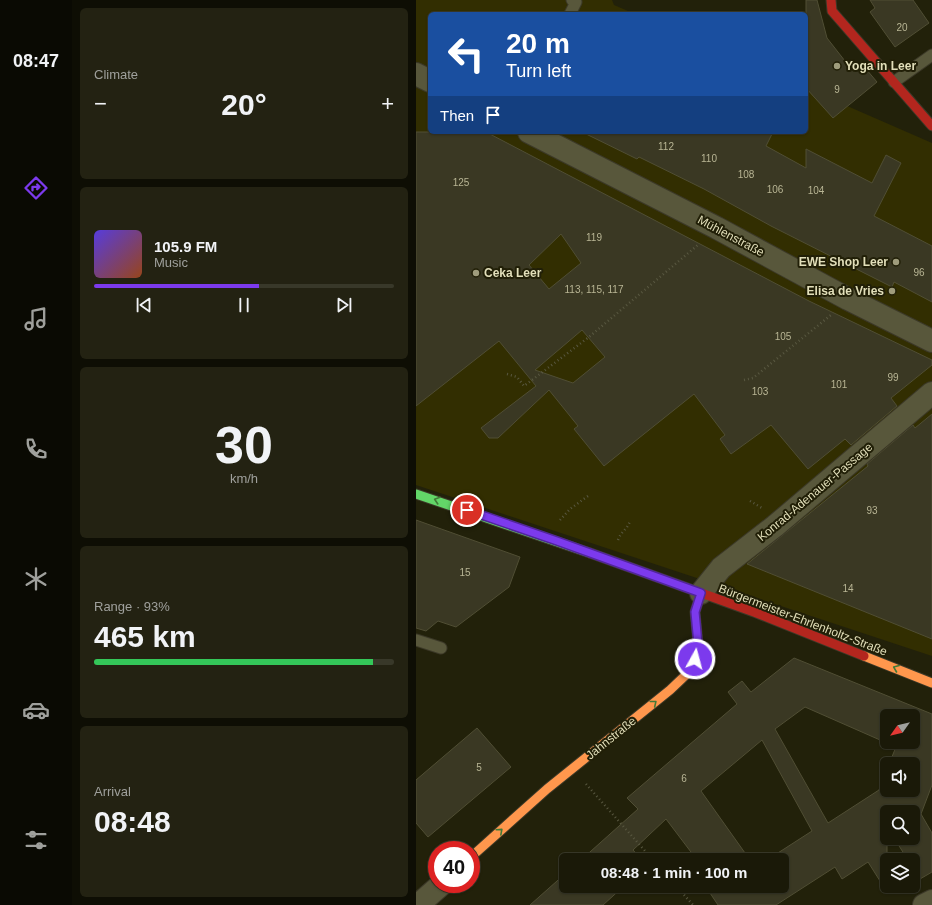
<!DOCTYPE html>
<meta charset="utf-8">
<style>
body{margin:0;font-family:Helvetica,sans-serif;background:#232212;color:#f1f3f6;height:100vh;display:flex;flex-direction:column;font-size:15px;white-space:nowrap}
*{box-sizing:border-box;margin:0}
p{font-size:13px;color:#9fa09c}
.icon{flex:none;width:22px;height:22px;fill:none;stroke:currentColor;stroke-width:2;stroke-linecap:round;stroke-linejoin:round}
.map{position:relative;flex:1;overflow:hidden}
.details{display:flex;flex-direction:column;gap:8px;padding:8px;background:#0e0e04;width:344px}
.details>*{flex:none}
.guide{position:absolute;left:12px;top:12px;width:380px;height:122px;border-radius:6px;box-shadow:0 1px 3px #0004,0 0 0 1px #383829;background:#1a4fa0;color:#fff;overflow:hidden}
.needle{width:26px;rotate:236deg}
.buttons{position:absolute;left:464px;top:709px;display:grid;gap:8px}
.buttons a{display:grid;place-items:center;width:40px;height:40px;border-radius:6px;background:#1a1908;box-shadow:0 1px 3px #0004,0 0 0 1px #383829;font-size:20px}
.speed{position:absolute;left:12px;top:841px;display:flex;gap:8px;font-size:20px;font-weight:700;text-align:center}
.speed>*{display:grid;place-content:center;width:52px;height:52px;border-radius:50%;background:#1a1908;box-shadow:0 1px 3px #0004,0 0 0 1px #383829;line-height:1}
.speed .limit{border:6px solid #d22;background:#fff;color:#111}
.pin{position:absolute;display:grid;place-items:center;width:34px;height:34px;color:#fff;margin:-17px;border:2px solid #fff;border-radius:50%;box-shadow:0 1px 4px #0007}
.me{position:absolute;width:44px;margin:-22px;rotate:7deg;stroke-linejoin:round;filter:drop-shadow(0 0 3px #0008)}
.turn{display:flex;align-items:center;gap:14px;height:84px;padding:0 12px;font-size:18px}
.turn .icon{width:52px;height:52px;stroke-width:2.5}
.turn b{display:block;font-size:28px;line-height:34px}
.then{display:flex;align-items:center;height:38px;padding:0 12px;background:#0003;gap:8px;font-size:15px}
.big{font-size:30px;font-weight:800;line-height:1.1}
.details .widget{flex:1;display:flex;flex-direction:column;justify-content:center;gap:6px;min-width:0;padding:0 14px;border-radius:6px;background:#232212}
.details .dial{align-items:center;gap:0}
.dial b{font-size:52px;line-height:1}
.song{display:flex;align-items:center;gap:12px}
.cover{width:48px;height:48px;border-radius:6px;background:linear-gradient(135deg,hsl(250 70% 55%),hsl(20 70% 35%))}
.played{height:4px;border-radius:2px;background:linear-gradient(90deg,#7c3aed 55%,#383829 55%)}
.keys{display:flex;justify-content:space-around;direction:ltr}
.heat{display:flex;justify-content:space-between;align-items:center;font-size:22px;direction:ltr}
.charge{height:6px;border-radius:3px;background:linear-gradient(90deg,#34c759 93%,#383829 0)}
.trip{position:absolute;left:143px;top:853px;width:230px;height:40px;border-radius:6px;background:#1a1908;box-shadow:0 1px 3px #0004,0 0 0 1px #383829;font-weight:800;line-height:40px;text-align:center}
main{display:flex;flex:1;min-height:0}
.dock{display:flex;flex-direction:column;width:72px;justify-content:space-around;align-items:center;background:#0a0a03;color:#9fa09c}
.dock .icon{width:28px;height:28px}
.dock .selected{color:#7c3aed}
.dock b{font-size:18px;color:#f1f3f6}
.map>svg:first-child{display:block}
.built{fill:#322e01}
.building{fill:#3a3823;stroke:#504e34;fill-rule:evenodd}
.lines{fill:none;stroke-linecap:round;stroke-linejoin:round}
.lane-casing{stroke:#3c3928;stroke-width:13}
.street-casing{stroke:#3c3928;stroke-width:24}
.fast-casing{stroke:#3c3928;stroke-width:11}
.slow-casing{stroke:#3c3928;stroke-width:11}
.jam-casing{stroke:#3c3928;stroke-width:11}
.path{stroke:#595841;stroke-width:2.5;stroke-dasharray:1 3;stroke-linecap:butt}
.lane{stroke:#58573b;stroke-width:11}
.street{stroke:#58573b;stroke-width:22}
.fast{stroke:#63d668;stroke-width:9}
.slow{stroke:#ff974d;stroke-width:9}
.jam{stroke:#b3261e;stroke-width:9}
.oneway{stroke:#427a38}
.route-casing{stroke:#51269a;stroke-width:10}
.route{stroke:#7c3aed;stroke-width:7}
.poi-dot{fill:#9f9c7c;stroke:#211f07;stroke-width:1.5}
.labels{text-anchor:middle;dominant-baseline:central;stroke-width:4;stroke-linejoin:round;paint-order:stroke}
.number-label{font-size:10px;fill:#b8b594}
.poi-label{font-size:12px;font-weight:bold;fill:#e2dfba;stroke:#211f07;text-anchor:start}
.street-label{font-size:12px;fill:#e2dfba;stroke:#211f07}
</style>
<main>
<nav class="dock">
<b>08:47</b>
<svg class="icon selected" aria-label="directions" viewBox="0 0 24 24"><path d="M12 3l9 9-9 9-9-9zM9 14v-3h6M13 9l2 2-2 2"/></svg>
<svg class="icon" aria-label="music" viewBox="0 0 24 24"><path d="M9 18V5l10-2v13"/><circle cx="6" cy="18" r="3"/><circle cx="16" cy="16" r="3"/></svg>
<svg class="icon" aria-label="phone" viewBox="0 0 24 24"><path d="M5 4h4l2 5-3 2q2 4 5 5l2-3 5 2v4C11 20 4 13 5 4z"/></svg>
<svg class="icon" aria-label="climate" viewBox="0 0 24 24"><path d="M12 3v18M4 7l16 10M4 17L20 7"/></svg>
<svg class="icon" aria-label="car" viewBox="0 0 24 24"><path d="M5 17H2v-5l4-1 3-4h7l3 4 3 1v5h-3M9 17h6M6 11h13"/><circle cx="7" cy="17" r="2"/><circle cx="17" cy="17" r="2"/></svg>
<svg class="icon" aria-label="filters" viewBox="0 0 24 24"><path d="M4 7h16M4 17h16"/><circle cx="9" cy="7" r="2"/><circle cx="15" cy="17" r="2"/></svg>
</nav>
<section class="details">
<div class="widget"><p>Climate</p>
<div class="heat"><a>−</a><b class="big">20°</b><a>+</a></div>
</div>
<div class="widget">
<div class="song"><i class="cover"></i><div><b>105.9 FM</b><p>Music</p></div></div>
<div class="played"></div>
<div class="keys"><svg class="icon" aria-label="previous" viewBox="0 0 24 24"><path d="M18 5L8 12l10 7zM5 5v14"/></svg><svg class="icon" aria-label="pause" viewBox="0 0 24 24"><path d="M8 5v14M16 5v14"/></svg><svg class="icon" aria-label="next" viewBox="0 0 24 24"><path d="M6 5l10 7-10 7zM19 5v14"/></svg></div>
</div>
<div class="widget dial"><b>30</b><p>km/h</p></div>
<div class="widget"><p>Range · 93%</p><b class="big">465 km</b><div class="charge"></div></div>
<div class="widget"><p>Arrival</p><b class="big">08:48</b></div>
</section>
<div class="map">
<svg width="516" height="905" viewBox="0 0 516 905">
<rect width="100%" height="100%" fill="#22210a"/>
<path class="built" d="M0 0H196L198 5 219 14H14V132H390V88L516 143V656L0 485Z"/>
<path class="building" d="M390 0H401L411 38 436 70 445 63 461 82 417 118 390 88Z
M454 0H497L513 23 479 47 454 12 459 8Z
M0 132H70L393 301 516 360V365L475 398 481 406 435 445 429 439 392 469 355 425 315 454 304 439 309 435 278 394 188 466 158 429 162 426 133 390 82 438H73L65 428 120 386 83 341 0 406ZM145 234 165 263 133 289 113 265ZM166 330 189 357 157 383 119 370Z
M166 132H357L350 146 390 168V149L456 183 470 155 485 163 458 216 516 246V302L478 282 476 287 355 226 288 189 223 157 221 159Z
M516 414V639L331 564 452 466 451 464 497 425 499 428Z
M0 520 104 557 93 587 40 627 22 621 10 631 0 628Z
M378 658 516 714V785L505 814 516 833V872L504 879 497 868V860H492L478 838H497V812H471V892L452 862 426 879 419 867 360 905H302L294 893 301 888 300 886H366V860H351L396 831 346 740 285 791 334 860H281L250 819 217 850 226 860H165L222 809 211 798 321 704 312 692 326 681 335 692ZM389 707 480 747 473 764H497V790H471V770L463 790 412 823 359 729ZM471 716H497V742H471Z
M61 728 95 767 12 837 0 823V780Z
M150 873V886H208L187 905H114Z"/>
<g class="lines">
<g class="lane-casing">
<path id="lane" d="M154 14 160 2 156 0
M478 82 516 55
M0 640 25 648"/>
</g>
<g class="street-casing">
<path id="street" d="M0 74 14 81
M113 132 301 228 432 299 516 341
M285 593 305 568 359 526 516 393
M2 905 26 884
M508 905 516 901"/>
</g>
<g class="fast-casing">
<path id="fast" d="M0 494 174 553"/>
</g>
<g class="slow-casing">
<path id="slow" d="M448 656 516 683
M55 857 131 789 254 690 274 671 280 653"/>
</g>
<g class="jam-casing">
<path id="jam" d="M415 0 416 11 516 126
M174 553 338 612 448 656
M280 653 282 644 279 612 285 593"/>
</g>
<path class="path" d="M91 374 101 377 108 386 173 337 283 244
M328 380 337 378 415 315
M334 501 346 508
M144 520 154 509 172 496
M202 540C205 531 211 530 214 521
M170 784 237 860
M260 886 277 905"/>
<use href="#lane" class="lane"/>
<use href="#street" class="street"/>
<use href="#fast" class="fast"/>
<use href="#slow" class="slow"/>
<use href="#jam" class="jam"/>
</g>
<defs><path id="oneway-chevron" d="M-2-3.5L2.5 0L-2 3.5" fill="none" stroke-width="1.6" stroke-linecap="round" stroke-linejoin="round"/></defs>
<g class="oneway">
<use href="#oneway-chevron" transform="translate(21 500) rotate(-162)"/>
<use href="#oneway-chevron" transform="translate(480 668) rotate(-158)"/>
<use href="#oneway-chevron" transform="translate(238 703) rotate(-39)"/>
<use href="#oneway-chevron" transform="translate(84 831) rotate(-42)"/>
</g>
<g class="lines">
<g class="route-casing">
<path id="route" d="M51 510 141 541 285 593 279 612 282 644 279 659"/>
</g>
<use href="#route" class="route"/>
</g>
<g class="poi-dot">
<circle cx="421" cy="66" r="4"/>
<circle cx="480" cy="262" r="4"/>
<circle cx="60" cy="273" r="4"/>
<circle cx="476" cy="291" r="4"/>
</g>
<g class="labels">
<g class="number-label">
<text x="486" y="27">20</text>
<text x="421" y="89">9</text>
<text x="250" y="146">112</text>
<text x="293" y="158">110</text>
<text x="330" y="174">108</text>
<text x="45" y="182">125</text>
<text x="359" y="189">106</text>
<text x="400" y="190">104</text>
<text x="178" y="237">119</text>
<text x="503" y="272">96</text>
<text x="178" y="289">113, 115, 117</text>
<text x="367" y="336">105</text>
<text x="477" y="377">99</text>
<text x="423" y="384">101</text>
<text x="344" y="391">103</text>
<text x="456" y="510">93</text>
<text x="49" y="572">15</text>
<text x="432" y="588">14</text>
<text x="63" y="767">5</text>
<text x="268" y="778">6</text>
</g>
<g class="poi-label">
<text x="429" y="66">Yoga in Leer</text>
<text x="472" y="262" text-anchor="end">EWE Shop Leer</text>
<text x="68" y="273">Ceka Leer</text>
<text x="468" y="291" text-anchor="end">Elisa de Vries</text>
</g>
<g class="street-label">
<text transform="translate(315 236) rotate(28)">Mühlenstraße</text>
<text transform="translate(399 492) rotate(-40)">Konrad-Adenauer-Passage</text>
<text transform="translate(387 620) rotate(21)">Bürgermeister-Ehrlenholtz-Straße</text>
<text transform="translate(195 738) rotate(-39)">Jahnstraße</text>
</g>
</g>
</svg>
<div class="buttons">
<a><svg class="needle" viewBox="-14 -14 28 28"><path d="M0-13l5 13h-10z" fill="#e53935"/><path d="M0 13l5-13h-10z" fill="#9fa09c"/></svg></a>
<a><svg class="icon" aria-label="sound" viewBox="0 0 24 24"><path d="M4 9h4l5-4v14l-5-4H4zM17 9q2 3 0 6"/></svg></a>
<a><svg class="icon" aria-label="search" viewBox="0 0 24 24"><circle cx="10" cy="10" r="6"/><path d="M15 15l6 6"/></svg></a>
<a><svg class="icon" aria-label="layers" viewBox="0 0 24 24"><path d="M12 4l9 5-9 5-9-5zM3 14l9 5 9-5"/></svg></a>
</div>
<div class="speed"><div class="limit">40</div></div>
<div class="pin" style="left:51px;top:510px;background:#d93025"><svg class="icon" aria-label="arrive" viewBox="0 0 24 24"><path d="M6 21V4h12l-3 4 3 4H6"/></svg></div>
<svg class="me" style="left:279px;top:659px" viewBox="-20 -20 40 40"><circle r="17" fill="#7c3aed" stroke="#fff" stroke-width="3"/><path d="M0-11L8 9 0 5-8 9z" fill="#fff"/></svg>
<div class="trip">08:48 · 1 min · 100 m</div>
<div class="guide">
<div class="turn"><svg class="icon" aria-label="left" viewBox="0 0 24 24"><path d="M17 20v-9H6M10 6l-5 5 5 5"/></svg><div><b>20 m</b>Turn left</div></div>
<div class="then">Then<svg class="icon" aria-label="arrive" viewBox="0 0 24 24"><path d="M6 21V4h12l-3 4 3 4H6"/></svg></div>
</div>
</div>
</main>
